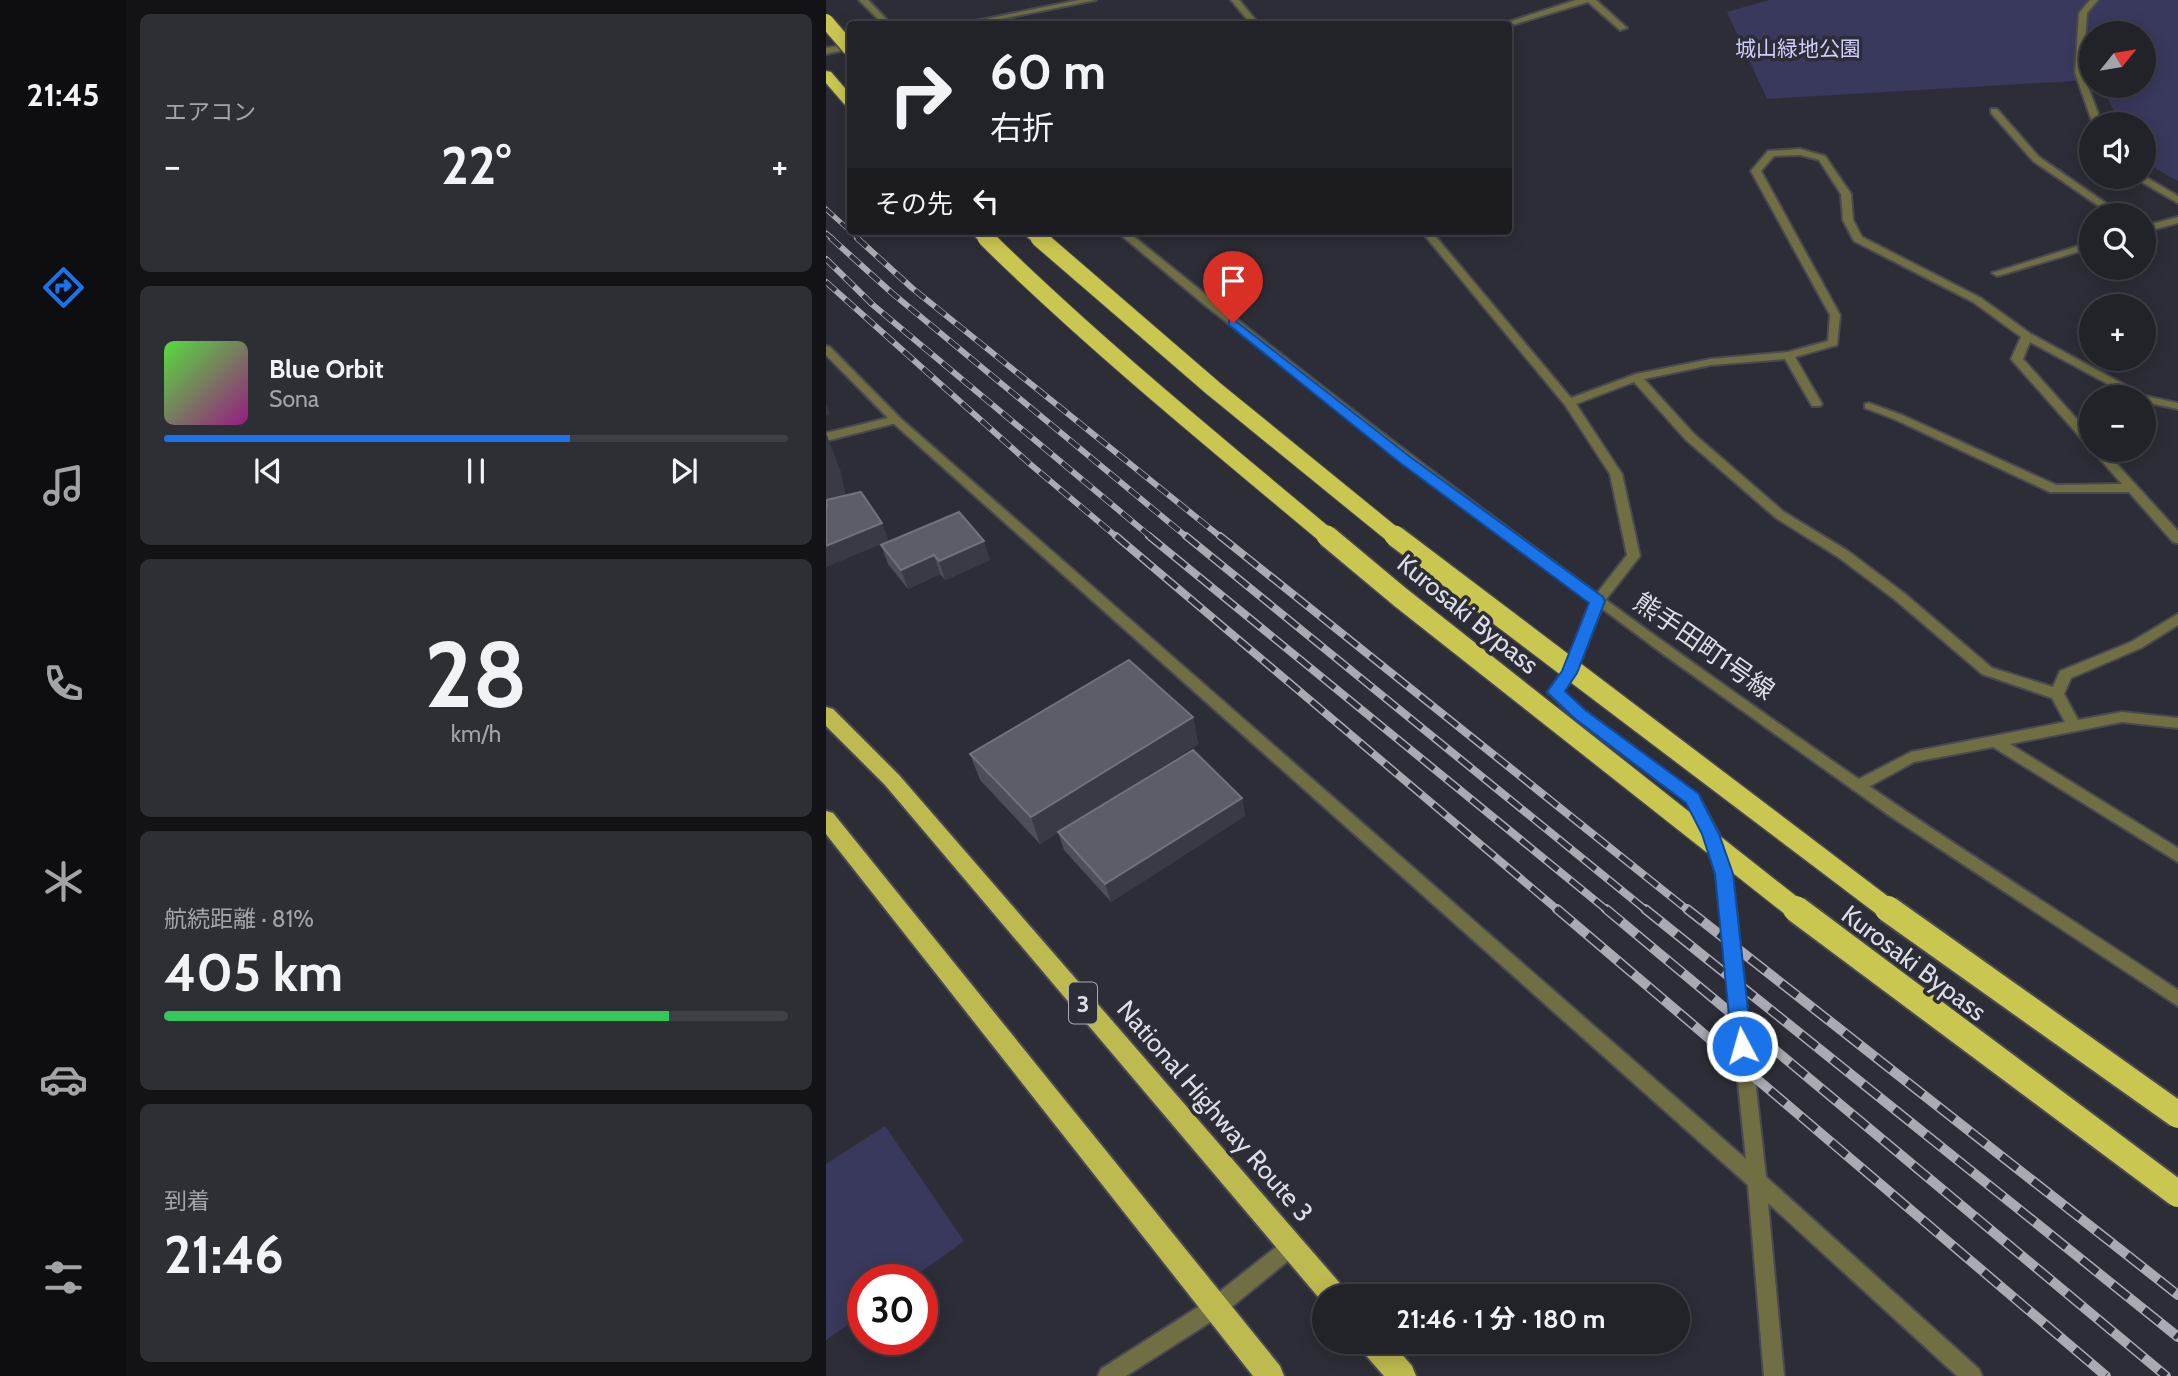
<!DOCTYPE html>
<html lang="ja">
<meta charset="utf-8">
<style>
body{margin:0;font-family:Cabin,"Noto Sans JP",sans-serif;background:#2e2f35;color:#f1f3f6;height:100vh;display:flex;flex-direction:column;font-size:26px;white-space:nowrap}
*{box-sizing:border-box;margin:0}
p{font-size:23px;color:#a2a4a8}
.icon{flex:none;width:38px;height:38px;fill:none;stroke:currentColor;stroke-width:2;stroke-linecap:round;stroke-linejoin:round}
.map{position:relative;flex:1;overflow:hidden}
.details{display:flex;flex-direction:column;gap:14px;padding:14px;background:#131317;width:700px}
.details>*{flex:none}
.hud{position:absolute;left:21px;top:21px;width:665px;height:214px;border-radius:7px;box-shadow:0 4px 18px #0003,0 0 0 2px #3f3f46;background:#222229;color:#f1f3f6;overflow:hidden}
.needle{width:46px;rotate:60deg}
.controls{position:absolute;left:1253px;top:21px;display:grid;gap:14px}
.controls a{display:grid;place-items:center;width:77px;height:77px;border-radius:50%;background:#222229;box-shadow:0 4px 18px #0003,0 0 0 2px #3f3f46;font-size:35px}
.speed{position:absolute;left:21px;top:1264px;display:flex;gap:14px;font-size:35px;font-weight:700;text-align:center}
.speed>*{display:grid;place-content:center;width:91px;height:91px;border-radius:50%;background:#222229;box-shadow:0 4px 18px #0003,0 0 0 2px #3f3f46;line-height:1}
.speed .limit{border:10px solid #d22;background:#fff;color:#111}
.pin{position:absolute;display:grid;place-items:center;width:60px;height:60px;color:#fff;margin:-72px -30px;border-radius:50% 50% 50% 0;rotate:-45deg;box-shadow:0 0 7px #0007}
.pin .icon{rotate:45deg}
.me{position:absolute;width:77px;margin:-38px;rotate:354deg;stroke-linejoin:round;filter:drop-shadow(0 0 5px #0008)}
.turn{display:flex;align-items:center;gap:24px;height:147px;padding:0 28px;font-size:32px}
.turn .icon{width:91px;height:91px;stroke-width:2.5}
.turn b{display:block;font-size:49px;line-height:60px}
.then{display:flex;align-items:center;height:66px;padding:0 28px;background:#0003;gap:14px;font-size:26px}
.big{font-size:52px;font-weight:700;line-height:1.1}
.details .widget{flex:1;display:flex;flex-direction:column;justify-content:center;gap:10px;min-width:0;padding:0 24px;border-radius:10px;background:#2e2f35}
.details .dial{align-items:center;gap:0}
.dial b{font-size:91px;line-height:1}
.song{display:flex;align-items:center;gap:21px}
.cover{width:84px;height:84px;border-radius:10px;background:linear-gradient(135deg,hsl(110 70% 55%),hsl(310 70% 35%))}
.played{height:7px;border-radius:4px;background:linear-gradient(90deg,#1a73e8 65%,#3f3f46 65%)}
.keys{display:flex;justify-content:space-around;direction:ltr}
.heat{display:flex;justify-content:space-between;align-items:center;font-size:38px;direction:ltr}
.charge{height:10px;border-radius:5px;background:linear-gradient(90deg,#34c759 81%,#3f3f46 0)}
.trip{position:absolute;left:486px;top:1284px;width:378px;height:70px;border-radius:35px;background:#222229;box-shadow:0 4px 18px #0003,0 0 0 2px #3f3f46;font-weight:700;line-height:70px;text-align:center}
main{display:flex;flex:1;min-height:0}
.tabs{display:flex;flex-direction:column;width:126px;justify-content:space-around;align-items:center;background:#0e0e10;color:#a2a4a8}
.tabs .icon{width:49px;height:49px}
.tabs .current{color:#1a73e8}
.tabs b{font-size:32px;color:#f1f3f6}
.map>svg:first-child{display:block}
.green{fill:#39395e}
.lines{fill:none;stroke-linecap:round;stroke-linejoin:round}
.service-casing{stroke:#494953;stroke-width:4}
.minor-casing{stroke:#494953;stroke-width:4}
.tertiary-casing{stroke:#494953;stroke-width:4}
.trunk-casing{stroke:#494953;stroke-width:4}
.motorway-casing{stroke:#494953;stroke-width:3}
.service{fill:#6f6f43;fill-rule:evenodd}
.minor{fill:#6f6f43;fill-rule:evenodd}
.tertiary{fill:#6f6f43;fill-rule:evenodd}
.trunk{fill:#bdba4f;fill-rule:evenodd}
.motorway{fill:#cac750;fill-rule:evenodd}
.rail-far3-casing{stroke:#aaaab2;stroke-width:5}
.rail-far2-casing{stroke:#aaaab2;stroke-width:6}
.rail-far1-casing{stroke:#aaaab2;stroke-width:8}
.rail-casing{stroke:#aaaab2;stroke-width:10}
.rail-far3{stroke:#2d2d37;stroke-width:3.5;stroke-dasharray:10;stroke-linecap:butt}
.rail-far2{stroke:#2d2d37;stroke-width:4.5;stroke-dasharray:13;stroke-linecap:butt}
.rail-far1{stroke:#2d2d37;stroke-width:5;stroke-dasharray:16;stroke-linecap:butt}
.rail{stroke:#2d2d37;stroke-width:7;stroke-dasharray:20;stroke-linecap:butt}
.motorway-bridge-far3-casing{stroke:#494953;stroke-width:17;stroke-linecap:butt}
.motorway-bridge-far2-casing{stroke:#494953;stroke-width:19;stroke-linecap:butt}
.motorway-bridge-far1-casing{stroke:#494953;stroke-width:24;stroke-linecap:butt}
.motorway-bridge-casing{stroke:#494953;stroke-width:30;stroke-linecap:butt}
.motorway-bridge-far3{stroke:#cac750;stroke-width:14}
.motorway-bridge-far2{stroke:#cac750;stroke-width:17}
.motorway-bridge-far1{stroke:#cac750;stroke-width:21}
.motorway-bridge{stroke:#cac750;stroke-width:26}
.wall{fill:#4e4e59}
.shaded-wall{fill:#3a3a45}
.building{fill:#5d5d68;stroke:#71727b;stroke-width:2}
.route{fill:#1a73e8;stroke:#114b97;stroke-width:2}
.labels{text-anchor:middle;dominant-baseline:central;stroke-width:7;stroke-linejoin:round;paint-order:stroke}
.far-park-label{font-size:21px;fill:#cccefe;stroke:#2d2d37}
.shield{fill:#2d2d37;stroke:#a8a9b1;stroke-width:2}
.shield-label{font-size:24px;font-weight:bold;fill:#dddee5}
.street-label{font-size:26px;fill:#dddee5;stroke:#2d2d37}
</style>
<main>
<nav class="tabs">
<b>21:45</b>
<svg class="icon current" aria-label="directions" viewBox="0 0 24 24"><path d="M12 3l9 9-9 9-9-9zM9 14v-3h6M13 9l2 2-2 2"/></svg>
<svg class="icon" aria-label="music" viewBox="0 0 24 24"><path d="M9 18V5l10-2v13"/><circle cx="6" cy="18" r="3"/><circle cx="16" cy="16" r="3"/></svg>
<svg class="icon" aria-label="phone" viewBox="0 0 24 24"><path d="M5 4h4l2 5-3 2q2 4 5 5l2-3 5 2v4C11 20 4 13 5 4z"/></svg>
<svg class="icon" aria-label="climate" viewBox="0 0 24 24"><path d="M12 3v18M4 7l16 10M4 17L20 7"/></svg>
<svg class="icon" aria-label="car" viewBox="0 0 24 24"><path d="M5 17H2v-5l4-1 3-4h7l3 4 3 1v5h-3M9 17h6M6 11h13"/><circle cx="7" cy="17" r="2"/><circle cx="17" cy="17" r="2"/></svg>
<svg class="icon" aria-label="filters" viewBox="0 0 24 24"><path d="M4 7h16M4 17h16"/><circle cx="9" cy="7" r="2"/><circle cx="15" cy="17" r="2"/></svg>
</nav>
<section class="details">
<div class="widget"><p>エアコン</p>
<div class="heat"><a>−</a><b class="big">22°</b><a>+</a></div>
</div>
<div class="widget">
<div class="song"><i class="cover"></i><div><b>Blue Orbit</b><p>Sona</p></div></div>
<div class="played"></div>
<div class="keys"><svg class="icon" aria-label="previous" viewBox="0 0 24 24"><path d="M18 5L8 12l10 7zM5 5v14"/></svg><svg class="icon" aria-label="pause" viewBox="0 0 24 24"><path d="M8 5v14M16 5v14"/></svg><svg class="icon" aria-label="next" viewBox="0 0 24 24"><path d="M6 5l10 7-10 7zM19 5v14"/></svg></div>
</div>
<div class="widget dial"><b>28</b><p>km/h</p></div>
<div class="widget"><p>航続距離 · 81%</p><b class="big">405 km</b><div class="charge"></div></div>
<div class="widget"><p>到着</p><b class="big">21:46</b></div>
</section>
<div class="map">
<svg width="1352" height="1376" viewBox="0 0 1352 1376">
<rect width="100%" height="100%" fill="#2d2d37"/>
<path class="green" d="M943 0H1352V181L1318 162V124H1294L1276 86H1318V33H1265V80L941 99 901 12Z
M59 1126 138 1241 85 1279H37V1314L0 1340V1164Z"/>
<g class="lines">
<g class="service-casing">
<path id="service" d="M70 416 74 418V422L0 441V433Z"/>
</g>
<g class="minor-casing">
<path id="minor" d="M253 0H270L150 24H135Z
M405 0H413L433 24H425Z
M750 0H770L801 28 794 30 762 2 683 26 676 24Z
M1264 0H1272L1261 13 1257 73 1276 124H1267L1249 73 1253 13Z
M24 44V49L0 54V48Z
M1165 109H1171L1213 157 1297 215H1286L1207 161 1165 113Z
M974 149 999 156 1025 194 1027 220 1036 237 1155 298 1205 334 1319 396 1352 403V409L1318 402V397H1306L1204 342 1197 359 1265 435V446L1261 445 1185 359 1195 337 1147 302 1028 241 1017 220 1015 194 993 160 974 155 948 156 935 171 1014 315 1011 345 969 357 996 404 994 406H986L959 359 885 365 818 379 868 434 958 512 1022 551 1078 593 1166 668 1227 687 1234 671 1305 642 1352 614V625L1315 648 1245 678 1238 694 1252 720 1296 712 1352 718V728L1296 722 1184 744 1352 848V862L1167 747 1088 762 1037 790H1027L1025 786 1027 782 1085 752 1239 722 1226 698 1156 674 1068 599 1012 557 950 518 860 440 808 382 750 404 796 474 814 556 778 602 750 673 737 691 758 710 872 795 893 834 906 874 940 1177 1153 1369 1156 1376H1131L942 1203 958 1376H938L922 1185 66 422 0 355V346L4 347 74 418 920 1159 890 874 877 834 862 803 748 718 722 692 737 671 765 601 801 555 784 474 739 405 595 231H605L745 398 810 374 885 359 962 352 1002 341 1004 315 925 171 942 151Z
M1318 176 1352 196V203L1307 177Z
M1352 217V223L1318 232V226Z
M1265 242V248L1175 275 1171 276 1166 273Z
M1043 403 1076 415 1230 485 1296 484 1266 450H1278L1352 531V543L1347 542 1303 492H1224L1068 419 1039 408V404Z
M466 1237 473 1240 475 1246 473 1252 397 1314 300 1376H272L275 1369 383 1300 459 1240Z"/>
</g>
<g class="tertiary-casing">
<path id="tertiary" d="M33 0H42L65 24H57Z
M290 231H301C539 425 784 608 1037 782 1140 853 1247 920 1352 990V1006L1064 816 837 654 561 448 380 306Z"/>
</g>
<g class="trunk-casing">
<path id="trunk" d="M0 707 7 709 73 775 518 1288 522 1297H499V1305L59 785 0 726Z
M0 811 7 813 454 1366 458 1376H427L0 834Z
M534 1342H565L586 1366 590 1376H558L537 1352Z"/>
</g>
<g class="motorway-casing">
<path id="motorway" d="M0 71 5 72 24 94V106L19 105 0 83Z"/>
</g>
<use href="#service" class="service"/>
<use href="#minor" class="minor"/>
<use href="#tertiary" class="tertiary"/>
<use href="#trunk" class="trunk"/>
<use href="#motorway" class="motorway"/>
<g class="rail-far3-casing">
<path id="rail-far3" d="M0 209 33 239
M0 233 7 239"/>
</g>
<g class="rail-far2-casing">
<path id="rail-far2" d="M5 238 66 293 362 538
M31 238 86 288 396 538
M0 259 47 305 326 538
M0 282 204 464 292 538"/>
</g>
<g class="rail-far1-casing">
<path id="rail-far1" d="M290 536 733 911
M323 536 782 911
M360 536 821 911
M394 536 863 911"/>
</g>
<g class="rail-casing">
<path id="rail" d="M731 909 1280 1376
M780 909 1340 1376
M819 909 1352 1337
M861 909 1352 1295"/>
</g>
<use href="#rail-far3" class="rail-far3"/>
<use href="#rail-far2" class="rail-far2"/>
<use href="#rail-far1" class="rail-far1"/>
<use href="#rail" class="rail"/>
<g class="motorway-bridge-far3-casing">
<path id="motorway-bridge-far3" d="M0 21 24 49
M153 231 162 239
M205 231 215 239"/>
</g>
<g class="motorway-bridge-far2-casing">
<path id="motorway-bridge-far2" d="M160 238C268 344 386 440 503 538
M213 238 388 389 571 538"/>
</g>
<g class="motorway-bridge-far1-casing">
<path id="motorway-bridge-far1" d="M501 536 574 597 972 911
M569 536 1064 911"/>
</g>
<g class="motorway-bridge-casing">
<path id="motorway-bridge" d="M970 909 1352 1194
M1062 909 1352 1115"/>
</g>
<use href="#motorway-bridge-far3" class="motorway-bridge-far3"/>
<use href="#motorway-bridge-far2" class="motorway-bridge-far2"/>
<use href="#motorway-bridge-far1" class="motorway-bridge-far1"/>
<use href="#motorway-bridge" class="motorway-bridge"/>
</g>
<path class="wall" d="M55 545 164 560 119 580 114 574 82 589 62 564Z
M367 717 372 744 243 825 416 798 419 816 285 902 238 850 232 832 214 844 154 780 144 754Z"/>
<path class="shaded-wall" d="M0 404 4 414 0 416Z
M0 433 15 472 22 508 0 503Z
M56 523 63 541 0 567V546Z
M158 541 164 560 119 580 113 561Z
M108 555 114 574 82 589 75 570Z
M367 717 372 744 214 844 205 817Z
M416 798 419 816 285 902 279 884Z"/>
<path class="building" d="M35 492 56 523 0 546V506H1L0 500Z
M133 512 158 541 113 561 108 555 75 570 55 545Z
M303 660 367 717 205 817 144 754Z
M367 750 416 798 279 884 232 832Z"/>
<path class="route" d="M407 319 583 456 777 597 779 601 751 673 739 691 759 710 873 794 875 799 893 834 907 874 926 1046 923 1052 916 1054 909 1052 906 1046 889 874 876 834 860 803 748 718 721 692 736 671 763 603 573 462 403 325V320Z"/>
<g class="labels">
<g class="far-park-label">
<text x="972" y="48">城山緑地公園</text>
</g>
<rect class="shield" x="243" y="982.5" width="28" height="41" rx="5"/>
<g class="shield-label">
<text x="257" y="1003">3</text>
</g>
<g class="street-label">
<text transform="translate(642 614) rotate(39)">Kurosaki Bypass</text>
<text transform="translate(878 646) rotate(35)">熊手田町1号線</text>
<text transform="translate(1088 963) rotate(37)">Kurosaki Bypass</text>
<text transform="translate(389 1111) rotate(49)">National Highway Route 3</text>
</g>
</g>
</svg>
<div class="controls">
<a><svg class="needle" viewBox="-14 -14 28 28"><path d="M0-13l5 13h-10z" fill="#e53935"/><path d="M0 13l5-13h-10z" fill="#a2a4a8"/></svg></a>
<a><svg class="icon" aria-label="sound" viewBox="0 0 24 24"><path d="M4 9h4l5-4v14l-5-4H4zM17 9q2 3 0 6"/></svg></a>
<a><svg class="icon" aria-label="search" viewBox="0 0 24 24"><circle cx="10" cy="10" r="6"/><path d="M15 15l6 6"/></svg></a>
<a>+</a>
<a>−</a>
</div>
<div class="speed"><div class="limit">30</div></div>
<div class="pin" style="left:407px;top:323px;background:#d93025"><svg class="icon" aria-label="arrive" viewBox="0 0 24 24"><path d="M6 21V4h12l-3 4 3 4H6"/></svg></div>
<svg class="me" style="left:916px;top:1046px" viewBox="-20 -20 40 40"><circle r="17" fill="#1a73e8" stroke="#fff" stroke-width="3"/><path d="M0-11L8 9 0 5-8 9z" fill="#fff"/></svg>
<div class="trip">21:46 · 1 分 · 180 m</div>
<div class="hud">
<div class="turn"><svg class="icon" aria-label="right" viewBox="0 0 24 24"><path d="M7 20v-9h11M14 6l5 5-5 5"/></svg><div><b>60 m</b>右折</div></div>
<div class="then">その先<svg class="icon" aria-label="left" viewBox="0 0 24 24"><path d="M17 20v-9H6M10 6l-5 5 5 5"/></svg></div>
</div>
</div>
</main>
